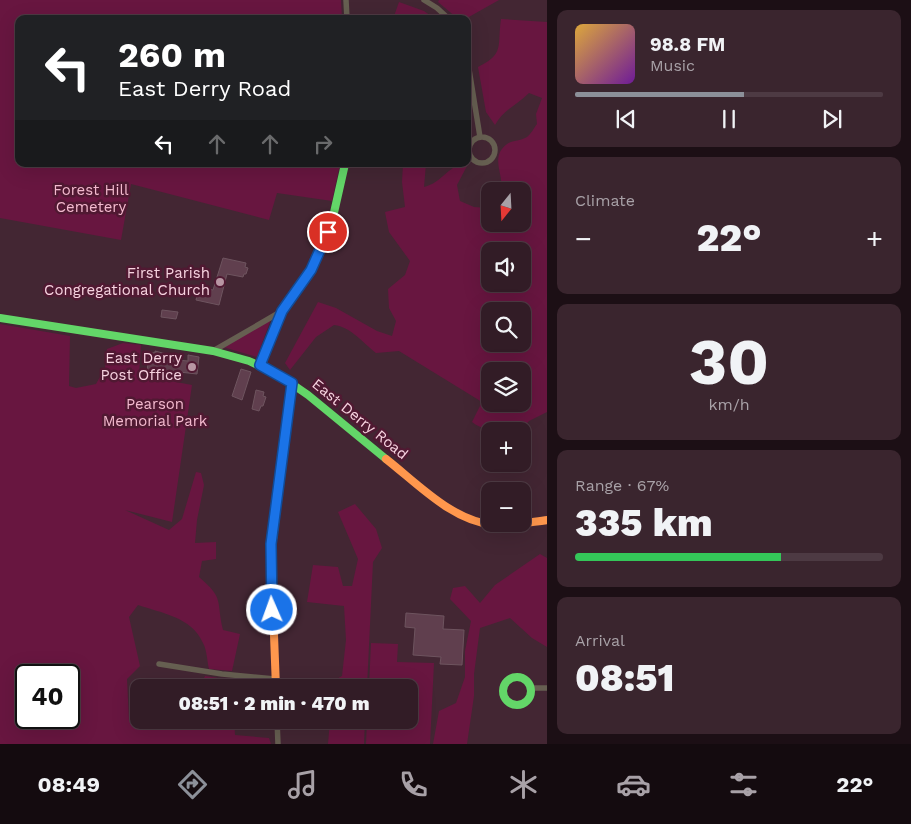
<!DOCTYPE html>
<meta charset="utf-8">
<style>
body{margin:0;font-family:"Work Sans",sans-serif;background:#3a252e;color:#f1f3f6;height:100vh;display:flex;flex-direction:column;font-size:19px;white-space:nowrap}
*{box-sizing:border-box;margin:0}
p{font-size:16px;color:#a8a1a7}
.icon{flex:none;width:28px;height:28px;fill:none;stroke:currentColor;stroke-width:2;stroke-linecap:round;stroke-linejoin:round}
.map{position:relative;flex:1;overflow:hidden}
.sheet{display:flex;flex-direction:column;gap:10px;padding:10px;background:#1c0f15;width:364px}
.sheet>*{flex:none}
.guide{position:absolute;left:15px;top:15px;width:456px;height:152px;border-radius:10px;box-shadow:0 5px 20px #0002,0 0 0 1px #4d3a43;background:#202124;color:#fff;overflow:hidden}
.needle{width:32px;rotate:198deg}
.buttons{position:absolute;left:481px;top:182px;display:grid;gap:10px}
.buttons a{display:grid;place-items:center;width:50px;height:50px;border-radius:10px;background:#321c26;box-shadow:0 5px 20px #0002,0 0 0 1px #4d3a43;font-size:25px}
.speed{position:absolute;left:15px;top:664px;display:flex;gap:10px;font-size:25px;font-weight:700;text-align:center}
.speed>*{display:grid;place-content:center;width:65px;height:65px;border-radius:50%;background:#321c26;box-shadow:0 5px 20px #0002,0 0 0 1px #4d3a43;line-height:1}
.speed .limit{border:2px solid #111;border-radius:8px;background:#fff;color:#111}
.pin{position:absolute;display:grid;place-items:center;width:42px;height:42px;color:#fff;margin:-21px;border:2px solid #fff;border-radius:50%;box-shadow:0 1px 5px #0007}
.me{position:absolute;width:55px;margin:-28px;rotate:358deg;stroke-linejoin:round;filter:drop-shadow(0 0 4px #0008)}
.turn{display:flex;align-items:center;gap:18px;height:105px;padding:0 20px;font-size:22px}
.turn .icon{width:65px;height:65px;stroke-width:2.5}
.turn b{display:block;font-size:35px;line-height:42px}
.lanes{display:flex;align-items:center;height:48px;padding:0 20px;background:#0003;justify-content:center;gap:25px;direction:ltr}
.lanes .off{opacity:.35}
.big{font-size:38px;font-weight:800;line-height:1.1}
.sheet .card{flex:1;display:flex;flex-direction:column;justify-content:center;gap:8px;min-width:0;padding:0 18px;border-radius:10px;background:#3a252e}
.sheet .dial{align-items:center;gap:0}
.dial b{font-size:65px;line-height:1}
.song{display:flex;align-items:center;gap:15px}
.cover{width:60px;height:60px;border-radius:8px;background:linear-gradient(135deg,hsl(40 70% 55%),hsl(280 70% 35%))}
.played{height:5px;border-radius:2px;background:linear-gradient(90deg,#8c9099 55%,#4d3a43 55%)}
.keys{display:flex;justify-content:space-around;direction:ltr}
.heat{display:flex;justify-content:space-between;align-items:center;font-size:28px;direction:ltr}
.charge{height:8px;border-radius:4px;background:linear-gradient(90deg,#34c759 67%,#4d3a43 0)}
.trip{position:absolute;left:130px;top:679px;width:288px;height:50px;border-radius:10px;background:#321c26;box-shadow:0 5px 20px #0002,0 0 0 1px #4d3a43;font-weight:800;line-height:50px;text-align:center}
.tab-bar{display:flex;height:80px;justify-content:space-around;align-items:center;background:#140b0f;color:#a8a1a7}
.tab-bar .icon{width:35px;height:35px}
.tab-bar .on{color:#8c9099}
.tab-bar b{font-size:22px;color:#f1f3f6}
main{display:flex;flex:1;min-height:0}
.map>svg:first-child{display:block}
.green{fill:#681640;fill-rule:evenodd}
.building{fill:#603f4e;stroke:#6e545f}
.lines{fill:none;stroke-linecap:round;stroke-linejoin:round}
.street{stroke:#665f51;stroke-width:5.5}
.fast{stroke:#63d668;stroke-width:8}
.slow{stroke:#ff974d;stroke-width:8}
.route-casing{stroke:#114b97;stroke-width:12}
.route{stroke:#1a73e8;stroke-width:9}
.poi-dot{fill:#b896a3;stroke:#501932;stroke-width:2}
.labels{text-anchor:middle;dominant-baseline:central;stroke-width:5;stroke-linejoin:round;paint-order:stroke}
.park-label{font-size:15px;fill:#f4bacf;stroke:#501932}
.poi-label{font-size:15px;fill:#f7d3e0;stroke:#501932;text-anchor:end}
.street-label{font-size:15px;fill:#f7d3e0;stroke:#501932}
</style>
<main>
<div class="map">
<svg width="548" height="744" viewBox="0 0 548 744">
<rect width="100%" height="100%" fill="#432633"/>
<path class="green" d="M0 0H341L342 19H19V164H340L332 201 277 193 269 220 131 184 121 240 0 218Z
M439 0H499L467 18H457L438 2Z
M399 2 424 11 435 19H393Z
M501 19 548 22 547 412 529 421 520 431C502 431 486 433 472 422L482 402 399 351 376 353C363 343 351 327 334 325L316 337 290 370 285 363 318 302 336 308 377 331 392 336 396 321 389 308 388 289 405 275 410 261 389 232 385 212 405 207 402 182 403 164H426L424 187C442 183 449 164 466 164L467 166 457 185 460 201 474 207 487 208 490 204V224H522V191H500C505 179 494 165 500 152 508 138 517 143 527 137 531 134 534 128 537 124L536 114 542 98 529 93C517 105 503 110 495 125L486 112 478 67C505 54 497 46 501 19ZM522 251V284H490V251ZM522 311V344H490V311ZM490 371H522V404H490Z
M271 319 257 357 223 347Z
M0 324 70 336 69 386 76 388 96 384 105 368 107 349 123 343 141 345 139 375 192 385 172 522 125 510 169 530 182 519 196 472 201 473 204 485 197 520 195 543 216 542V559L202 561 199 577C225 599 216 601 223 630L240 634 232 671 209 669C207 661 207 650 203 643 192 617 161 613 138 605L129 617 140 666 127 679 129 720 153 723 169 720H234L235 735 269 738 271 744H0ZM26 675H69V718H26Z
M355 504 376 529 382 548 373 562 367 687H333V681L342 676 346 640 344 606 307 602 313 565 338 567 343 586H352L358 559 338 512Z
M540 554 547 558V647L532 638 510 618 480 628 474 674V696L467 744H433L439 711 456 703 465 677V651L471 621 450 599 453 588 465 586 480 603 495 585Z
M371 643 398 644 397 662 434 663 430 744H366L367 720H409V688L369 687Z
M205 676 231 680 232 687H200Z
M330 720H365L364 744H328Z"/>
<path class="building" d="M223 258 246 263 245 267 248 268 246 274H244L243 277 227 274 219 305 196 300 199 287 213 290Z
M162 310 178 312 176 319 161 317Z
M155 351 166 354 165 359 188 361V355L199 357 197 374 162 370 161 377 147 375 148 361 144 360 145 352 155 353Z
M241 369 251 372 242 400 232 396Z
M256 390 264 392 263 396 266 397 263 406H261L259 411 252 409Z
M406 613 444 616 443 629 464 630 462 665 440 664 441 657 413 655 415 628 405 627Z"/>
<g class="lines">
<path class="street" d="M346 0 347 19
M424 0 437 8 449 19
M468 63 480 137
M469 150a13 13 0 1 1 26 0a13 13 0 1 1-26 0Z
M213 351 282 311
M159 664 222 674 275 679
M530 688H548
M277 720 278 744"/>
<path class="fast" d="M0 318 213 351 249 361 279 375 308 395 386 459
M260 365 282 311 311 270 323 245 333 217 345 164
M280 483 292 383
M503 691a14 14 0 1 1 28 0a14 14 0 1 1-28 0Z"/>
<path class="slow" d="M386 459C418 484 452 521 494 525 511 526 531 522 548 520
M276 688 271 555 280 483"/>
</g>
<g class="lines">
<g class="route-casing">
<path id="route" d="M272 610 271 544 292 383 260 365 282 311 311 270 328 232"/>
</g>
<use href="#route" class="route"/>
</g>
<g class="poi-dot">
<circle cx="220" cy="282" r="5"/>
<circle cx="192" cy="367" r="5"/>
</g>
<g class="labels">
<g class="park-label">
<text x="91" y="190">Forest Hill<tspan x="91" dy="17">Cemetery</tspan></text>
<text x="155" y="404">Pearson<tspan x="155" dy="17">Memorial Park</tspan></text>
</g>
<g class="poi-label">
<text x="210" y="273">First Parish<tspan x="210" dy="17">Congregational Church</tspan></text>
<text x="182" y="358">East Derry<tspan x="182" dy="17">Post Office</tspan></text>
</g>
<g class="street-label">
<text transform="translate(360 419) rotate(39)">East Derry Road</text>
</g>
</g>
</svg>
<div class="buttons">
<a><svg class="needle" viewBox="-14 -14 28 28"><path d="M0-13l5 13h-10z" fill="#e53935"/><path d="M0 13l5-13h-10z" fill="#a8a1a7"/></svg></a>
<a><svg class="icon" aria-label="sound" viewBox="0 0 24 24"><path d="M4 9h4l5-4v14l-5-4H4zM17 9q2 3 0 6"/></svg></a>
<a><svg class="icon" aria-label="search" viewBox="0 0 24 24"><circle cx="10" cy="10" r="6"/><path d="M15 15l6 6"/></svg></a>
<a><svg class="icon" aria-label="layers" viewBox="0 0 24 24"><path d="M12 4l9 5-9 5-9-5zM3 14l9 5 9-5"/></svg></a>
<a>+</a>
<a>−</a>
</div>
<div class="speed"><div class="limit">40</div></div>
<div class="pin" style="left:328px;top:232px;background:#d93025"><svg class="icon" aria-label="arrive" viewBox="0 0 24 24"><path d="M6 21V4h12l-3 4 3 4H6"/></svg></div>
<svg class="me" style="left:272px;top:610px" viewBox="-20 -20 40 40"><circle r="17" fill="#1a73e8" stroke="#fff" stroke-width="3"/><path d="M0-11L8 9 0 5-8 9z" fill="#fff"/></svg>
<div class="trip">08:51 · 2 min · 470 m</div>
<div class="guide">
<div class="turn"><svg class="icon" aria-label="left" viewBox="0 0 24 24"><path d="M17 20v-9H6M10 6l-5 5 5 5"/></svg><div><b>260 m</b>East Derry Road</div></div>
<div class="lanes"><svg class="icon" aria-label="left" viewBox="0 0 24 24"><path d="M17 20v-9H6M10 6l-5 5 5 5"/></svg><svg class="icon off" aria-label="ahead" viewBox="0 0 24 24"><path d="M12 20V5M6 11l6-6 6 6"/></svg><svg class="icon off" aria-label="ahead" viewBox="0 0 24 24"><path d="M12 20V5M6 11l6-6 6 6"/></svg><svg class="icon off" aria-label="right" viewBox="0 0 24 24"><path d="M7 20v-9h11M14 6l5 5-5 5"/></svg></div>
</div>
</div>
<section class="sheet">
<div class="card">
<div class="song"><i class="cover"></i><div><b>98.8 FM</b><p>Music</p></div></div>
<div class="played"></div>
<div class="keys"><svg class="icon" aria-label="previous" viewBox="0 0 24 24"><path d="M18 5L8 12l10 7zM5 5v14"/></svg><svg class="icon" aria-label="pause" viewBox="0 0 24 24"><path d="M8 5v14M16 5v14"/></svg><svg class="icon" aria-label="next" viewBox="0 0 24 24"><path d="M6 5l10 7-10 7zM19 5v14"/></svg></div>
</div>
<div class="card"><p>Climate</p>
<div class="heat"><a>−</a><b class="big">22°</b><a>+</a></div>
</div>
<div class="card dial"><b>30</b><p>km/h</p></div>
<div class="card"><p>Range · 67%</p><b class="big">335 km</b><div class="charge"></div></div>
<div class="card"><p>Arrival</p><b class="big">08:51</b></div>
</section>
</main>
<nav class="tab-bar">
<b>08:49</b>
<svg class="icon on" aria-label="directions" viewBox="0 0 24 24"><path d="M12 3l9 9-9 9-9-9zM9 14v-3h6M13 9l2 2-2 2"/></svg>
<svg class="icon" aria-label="music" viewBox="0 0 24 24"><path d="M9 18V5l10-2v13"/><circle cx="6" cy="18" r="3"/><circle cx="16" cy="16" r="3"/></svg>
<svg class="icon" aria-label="phone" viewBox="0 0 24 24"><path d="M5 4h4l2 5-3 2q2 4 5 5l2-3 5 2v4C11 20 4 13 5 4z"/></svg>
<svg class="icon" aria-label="climate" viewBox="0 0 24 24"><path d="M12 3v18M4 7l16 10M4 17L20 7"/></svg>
<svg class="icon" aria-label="car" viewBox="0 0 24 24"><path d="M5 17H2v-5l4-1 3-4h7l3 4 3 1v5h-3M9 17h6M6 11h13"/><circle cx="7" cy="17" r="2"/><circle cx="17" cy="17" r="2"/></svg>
<svg class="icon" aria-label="filters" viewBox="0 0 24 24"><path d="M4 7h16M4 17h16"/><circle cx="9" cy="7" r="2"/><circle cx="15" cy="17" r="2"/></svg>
<b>22°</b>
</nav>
